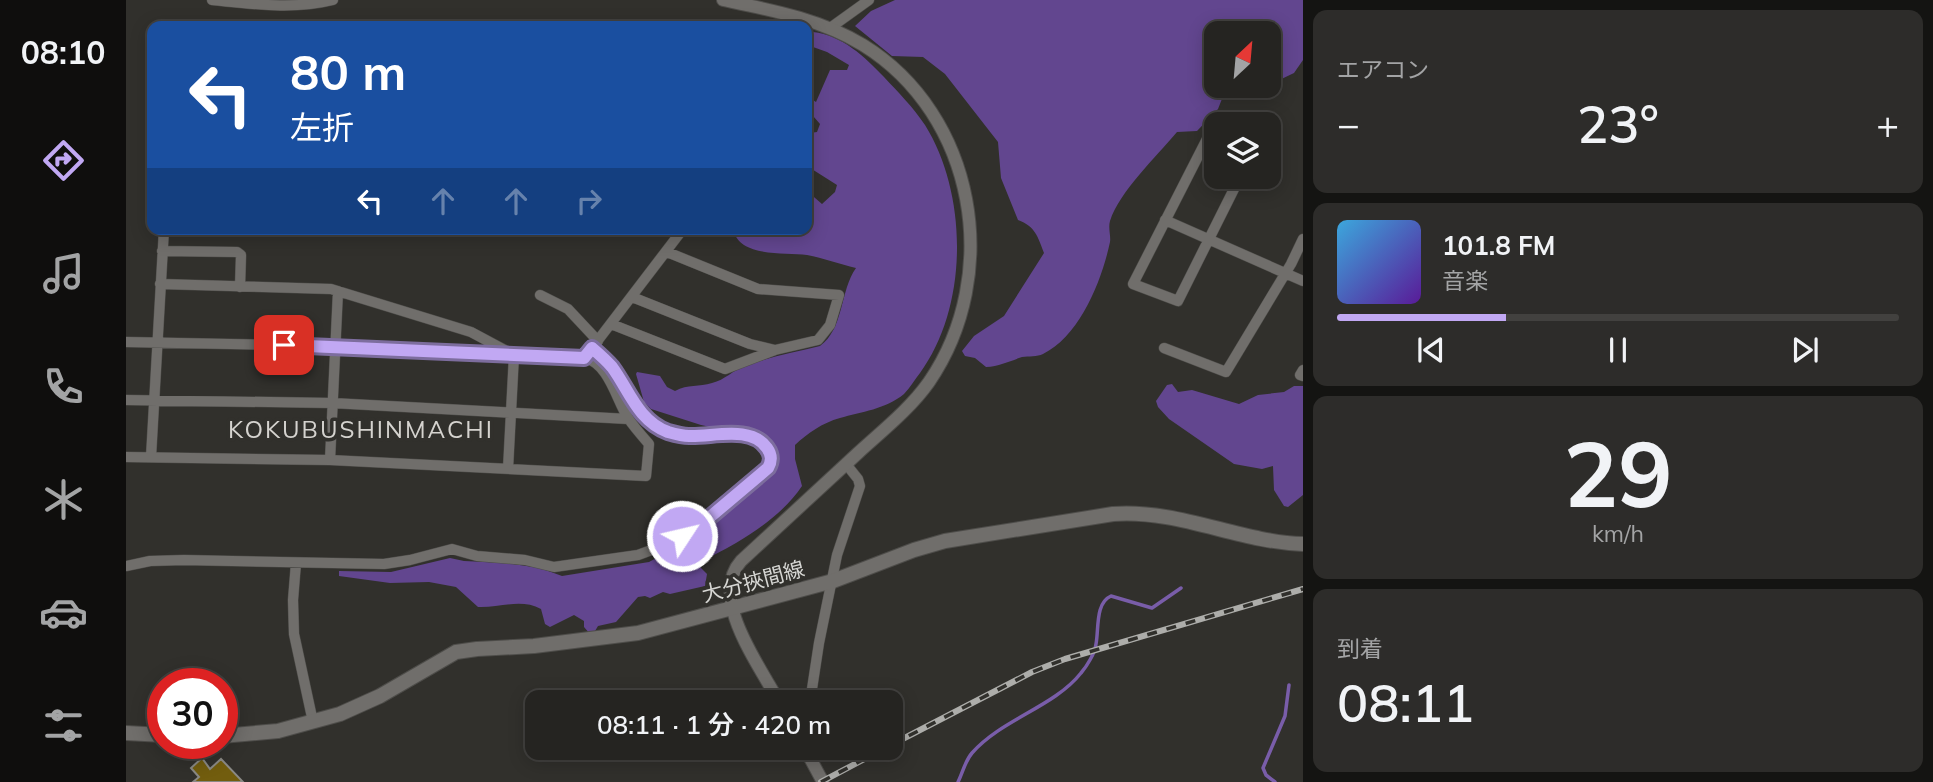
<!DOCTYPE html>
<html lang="ja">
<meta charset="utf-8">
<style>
body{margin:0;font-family:Mulish,"Noto Sans JP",sans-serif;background:#2d2c2a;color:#f1f3f6;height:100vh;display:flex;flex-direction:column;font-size:26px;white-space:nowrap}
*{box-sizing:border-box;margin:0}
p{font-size:23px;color:#a3a4a5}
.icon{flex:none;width:38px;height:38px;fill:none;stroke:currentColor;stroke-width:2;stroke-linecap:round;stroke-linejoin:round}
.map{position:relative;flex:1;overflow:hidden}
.details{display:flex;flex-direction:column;gap:10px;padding:10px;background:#141412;width:630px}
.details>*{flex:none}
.hud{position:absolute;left:21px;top:21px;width:665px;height:214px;border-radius:14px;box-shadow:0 4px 18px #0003,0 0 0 2px #42413f;background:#1a4fa0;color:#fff;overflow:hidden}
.needle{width:46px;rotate:26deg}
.buttons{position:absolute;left:1078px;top:21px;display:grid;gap:14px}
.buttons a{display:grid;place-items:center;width:77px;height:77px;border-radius:14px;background:#252421;box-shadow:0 4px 18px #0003,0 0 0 2px #42413f;font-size:35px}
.speed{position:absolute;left:21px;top:668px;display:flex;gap:14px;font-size:35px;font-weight:700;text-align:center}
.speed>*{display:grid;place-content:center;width:91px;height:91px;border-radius:50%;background:#252421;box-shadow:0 4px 18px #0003,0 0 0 2px #42413f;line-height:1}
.speed .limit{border:10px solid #d22;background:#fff;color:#111}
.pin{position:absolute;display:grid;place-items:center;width:60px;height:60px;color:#fff;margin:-30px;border-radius:14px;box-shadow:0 4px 10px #0006}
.me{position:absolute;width:77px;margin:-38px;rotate:55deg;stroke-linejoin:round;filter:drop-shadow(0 0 5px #0008)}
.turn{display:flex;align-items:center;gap:24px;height:147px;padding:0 28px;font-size:32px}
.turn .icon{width:91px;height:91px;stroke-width:2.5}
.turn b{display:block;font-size:49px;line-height:60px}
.lanes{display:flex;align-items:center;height:66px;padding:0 28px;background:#0003;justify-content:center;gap:35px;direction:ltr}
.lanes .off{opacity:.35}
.big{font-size:52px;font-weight:600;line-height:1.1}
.details .widget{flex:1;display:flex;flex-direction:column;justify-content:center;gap:10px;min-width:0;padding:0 24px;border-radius:14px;background:#2d2c2a}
.details .dial{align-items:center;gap:0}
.dial b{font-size:91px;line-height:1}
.song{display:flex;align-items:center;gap:21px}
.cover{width:84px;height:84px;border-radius:10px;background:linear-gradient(135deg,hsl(200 70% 55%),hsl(270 70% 35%))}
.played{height:7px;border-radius:4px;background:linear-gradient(90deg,#c1a8f3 30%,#42413f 30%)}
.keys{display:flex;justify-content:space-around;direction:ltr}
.heat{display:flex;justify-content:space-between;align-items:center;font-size:38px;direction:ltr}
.trip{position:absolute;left:399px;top:690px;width:378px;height:70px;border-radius:14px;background:#252421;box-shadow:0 4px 18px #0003,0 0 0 2px #42413f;font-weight:600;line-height:70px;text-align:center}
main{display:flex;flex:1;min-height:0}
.tabs{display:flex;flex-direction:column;width:126px;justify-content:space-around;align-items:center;background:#0f0e0d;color:#a3a4a5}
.tabs .icon{width:49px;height:49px}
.tabs .on{color:#c1a8f3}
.tabs b{font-size:32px;color:#f1f3f6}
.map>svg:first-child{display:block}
.forest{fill:#62468f}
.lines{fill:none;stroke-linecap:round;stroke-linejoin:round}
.stream{stroke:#795da9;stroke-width:3.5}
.building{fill:#725d0e;stroke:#8a8985;stroke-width:2}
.minor-casing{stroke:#4e4d4a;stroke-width:11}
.tertiary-casing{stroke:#4e4d4a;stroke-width:14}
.secondary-casing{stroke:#4e4d4a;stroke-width:16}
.minor{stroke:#706e6b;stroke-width:10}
.tertiary{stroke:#706e6b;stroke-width:12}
.secondary{stroke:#706e6b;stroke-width:14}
.rail-casing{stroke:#adadaa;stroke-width:6}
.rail{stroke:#31302c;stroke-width:3.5;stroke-dasharray:10;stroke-linecap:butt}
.route-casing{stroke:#7d6d9e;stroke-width:18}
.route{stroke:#c1a8f3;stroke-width:12}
.labels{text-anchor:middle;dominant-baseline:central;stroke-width:7;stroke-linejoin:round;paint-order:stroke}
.street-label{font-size:21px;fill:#d7d7d4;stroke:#31302c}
.quarter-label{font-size:24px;letter-spacing:2px;fill:#d5d3cf;stroke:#31302c}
</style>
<main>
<nav class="tabs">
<b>08:10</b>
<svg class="icon on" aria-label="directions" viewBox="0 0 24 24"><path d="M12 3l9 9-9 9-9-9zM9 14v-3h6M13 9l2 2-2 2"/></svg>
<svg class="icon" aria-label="music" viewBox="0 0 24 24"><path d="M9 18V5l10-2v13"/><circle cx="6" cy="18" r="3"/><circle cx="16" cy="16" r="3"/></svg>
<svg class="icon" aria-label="phone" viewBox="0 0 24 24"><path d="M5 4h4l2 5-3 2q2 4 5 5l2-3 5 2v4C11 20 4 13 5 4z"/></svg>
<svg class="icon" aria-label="climate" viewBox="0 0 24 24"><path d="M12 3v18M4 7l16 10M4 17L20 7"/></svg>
<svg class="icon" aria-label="car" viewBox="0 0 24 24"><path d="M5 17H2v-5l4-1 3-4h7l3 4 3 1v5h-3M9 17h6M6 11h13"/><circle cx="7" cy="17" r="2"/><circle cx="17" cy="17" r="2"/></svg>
<svg class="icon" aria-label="filters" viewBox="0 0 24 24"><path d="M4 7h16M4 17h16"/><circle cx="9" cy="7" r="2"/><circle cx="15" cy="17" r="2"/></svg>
</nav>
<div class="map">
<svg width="1177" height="782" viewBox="0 0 1177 782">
<rect width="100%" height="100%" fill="#31302c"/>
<path class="forest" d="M769 0H1177V60L1168 73 1143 85V33H1090V86H1101L1092 109 1071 131 1051 132C1030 157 994 191 984 221 982 228 985 236 984 242 976 280 954 336 917 354 911 357 903 356 896 357 884 361 874 366 860 367L849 358 839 356 836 351 848 336 878 316 918 253C912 237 909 226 892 220L875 178 872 142 819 74 797 57 766 56 729 26 745 11Z
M687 32C716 35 739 57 758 77 772 92 787 107 799 125 842 194 843 306 794 373 789 379 784 388 778 394 760 409 735 412 714 418 696 423 682 433 669 445V459L676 486C661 509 634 529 610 543 597 551 584 555 573 566L581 574 579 586 544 594 537 592 524 598 519 596 512 597 490 622 472 626 469 631 464 634 458 627V621L448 615 424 627 419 624 415 609C395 598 373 608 352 607L330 587 303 582 264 583 213 576V571L265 572 324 558 338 561 381 563 414 568 436 576 523 562 571 536 622 496 651 469V454L631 433 616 428 598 430 575 425 525 409 518 402 510 374 511 372 534 376 541 387 549 391C562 384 573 387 586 383 599 380 607 370 619 366 643 357 669 352 694 346 718 329 714 290 730 268 714 264 697 258 681 255 659 252 613 258 607 229H681V191L696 204 709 192 711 185 681 166V136L684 133 691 132 694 124 681 109V96L690 102 704 70H721L723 65 701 52 687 47 684 41Z
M1046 384 1052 392 1066 390 1113 404 1132 395 1158 392 1168 386H1177V495L1162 507 1158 506 1148 490 1147 466 1136 469 1108 464 1043 419 1032 407 1030 401 1041 385Z"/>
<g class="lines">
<path class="stream" d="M832 782C837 772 839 761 846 753 876 719 928 707 955 673 961 666 969 653 970 644 973 629 969 603 985 596L1026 608 1055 588
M1149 782 1140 775 1137 768 1159 716 1163 685"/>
</g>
<path class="building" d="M76 758 84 769 95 759 117 782H67L73 777 65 768Z"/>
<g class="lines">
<g class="minor-casing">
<path id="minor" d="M86 0C127 4 167 10 207 0
M704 28 743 0
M1090 132 1085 131 1007 284 1052 301 1114 177
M1039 220 1177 281
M36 251 111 252 115 255 114 287
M34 284 205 289 345 332 388 355 382 469
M414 295 442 309 472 341
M506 297 624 344 649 350 692 340 704 325 713 295 632 289 541 252
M485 324 599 369 649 350
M0 342 209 346 459 358C483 364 490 399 502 418 508 427 516 436 523 444L520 476 204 460 0 457
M1038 348 1100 372 1165 264 1177 239
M463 352 557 229
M1177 370 1174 375 1177 376
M0 400 206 403 502 419
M25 457 38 229
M204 460 212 291
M170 563 167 600 168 634 187 722
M0 566 24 561 58 560 258 564 284 560 326 549 351 556 399 560 428 567 512 555 539 545 563 532 643 466C658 426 586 436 567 436 558 436 549 434 541 431 511 420 503 389 486 367 480 360 473 354 466 348
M684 702 693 643 711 555 734 486 732 479 720 464"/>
</g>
<g class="tertiary-casing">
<path id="tertiary" d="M597 0C645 10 694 19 737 45 850 115 877 274 803 382 784 409 756 431 732 453 693 489 654 525 615 561 582 598 634 666 653 702
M678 747 697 782"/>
</g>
<g class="secondary-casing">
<path id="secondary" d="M0 733 37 735
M96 736 152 731 214 714 254 696 330 652 351 649 408 646 512 633 707 581 788 550 819 541 987 514C1053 509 1113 542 1177 544"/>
</g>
<use href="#minor" class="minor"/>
<use href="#tertiary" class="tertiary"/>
<use href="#secondary" class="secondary"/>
<g class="rail-casing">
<path id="rail" d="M765 745 906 672 939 659 1177 589
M695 782 761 747"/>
</g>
<use href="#rail" class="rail"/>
</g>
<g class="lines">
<g class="route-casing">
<path id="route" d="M158 345 458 358 466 348C473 354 480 360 486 367 503 390 512 421 542 432 549 434 556 436 563 436 587 437 625 425 641 448 646 455 646 461 642 468L584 517 556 536"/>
</g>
<use href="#route" class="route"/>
</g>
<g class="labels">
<g class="street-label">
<text transform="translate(627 581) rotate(-15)">大分挾間線</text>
</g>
<g class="quarter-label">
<text x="235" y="429">KOKUBUSHINMACHI</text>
</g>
</g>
</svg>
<div class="buttons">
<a><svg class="needle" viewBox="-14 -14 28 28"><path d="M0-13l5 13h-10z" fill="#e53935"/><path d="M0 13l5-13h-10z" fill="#a3a4a5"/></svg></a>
<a><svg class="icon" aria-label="layers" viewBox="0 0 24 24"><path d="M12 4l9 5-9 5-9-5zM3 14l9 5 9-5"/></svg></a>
</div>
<div class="speed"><div class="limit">30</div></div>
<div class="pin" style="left:158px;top:345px;background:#d93025"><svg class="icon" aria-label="arrive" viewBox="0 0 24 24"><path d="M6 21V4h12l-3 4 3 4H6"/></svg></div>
<svg class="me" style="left:556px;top:536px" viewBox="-20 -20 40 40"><circle r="17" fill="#c1a8f3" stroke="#fff" stroke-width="3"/><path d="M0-11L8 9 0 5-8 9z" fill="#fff"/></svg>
<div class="trip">08:11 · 1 分 · 420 m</div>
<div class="hud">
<div class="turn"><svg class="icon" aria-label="left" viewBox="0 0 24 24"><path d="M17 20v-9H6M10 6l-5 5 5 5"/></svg><div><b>80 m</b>左折</div></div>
<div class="lanes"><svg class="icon" aria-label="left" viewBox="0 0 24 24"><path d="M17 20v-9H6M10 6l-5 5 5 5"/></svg><svg class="icon off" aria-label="ahead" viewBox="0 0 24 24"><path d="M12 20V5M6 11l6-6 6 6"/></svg><svg class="icon off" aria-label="ahead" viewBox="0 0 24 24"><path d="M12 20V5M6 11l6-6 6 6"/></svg><svg class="icon off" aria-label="right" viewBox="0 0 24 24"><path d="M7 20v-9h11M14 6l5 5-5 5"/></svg></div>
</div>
</div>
<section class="details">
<div class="widget"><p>エアコン</p>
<div class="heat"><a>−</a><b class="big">23°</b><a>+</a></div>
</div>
<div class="widget">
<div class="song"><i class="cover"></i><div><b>101.8 FM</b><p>音楽</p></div></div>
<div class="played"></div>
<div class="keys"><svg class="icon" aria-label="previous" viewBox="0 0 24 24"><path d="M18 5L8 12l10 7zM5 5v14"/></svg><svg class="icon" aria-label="pause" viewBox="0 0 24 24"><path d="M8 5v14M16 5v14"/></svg><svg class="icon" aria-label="next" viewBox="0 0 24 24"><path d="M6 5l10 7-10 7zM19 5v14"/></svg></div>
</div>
<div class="widget dial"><b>29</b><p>km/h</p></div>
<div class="widget"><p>到着</p><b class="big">08:11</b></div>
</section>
</main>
